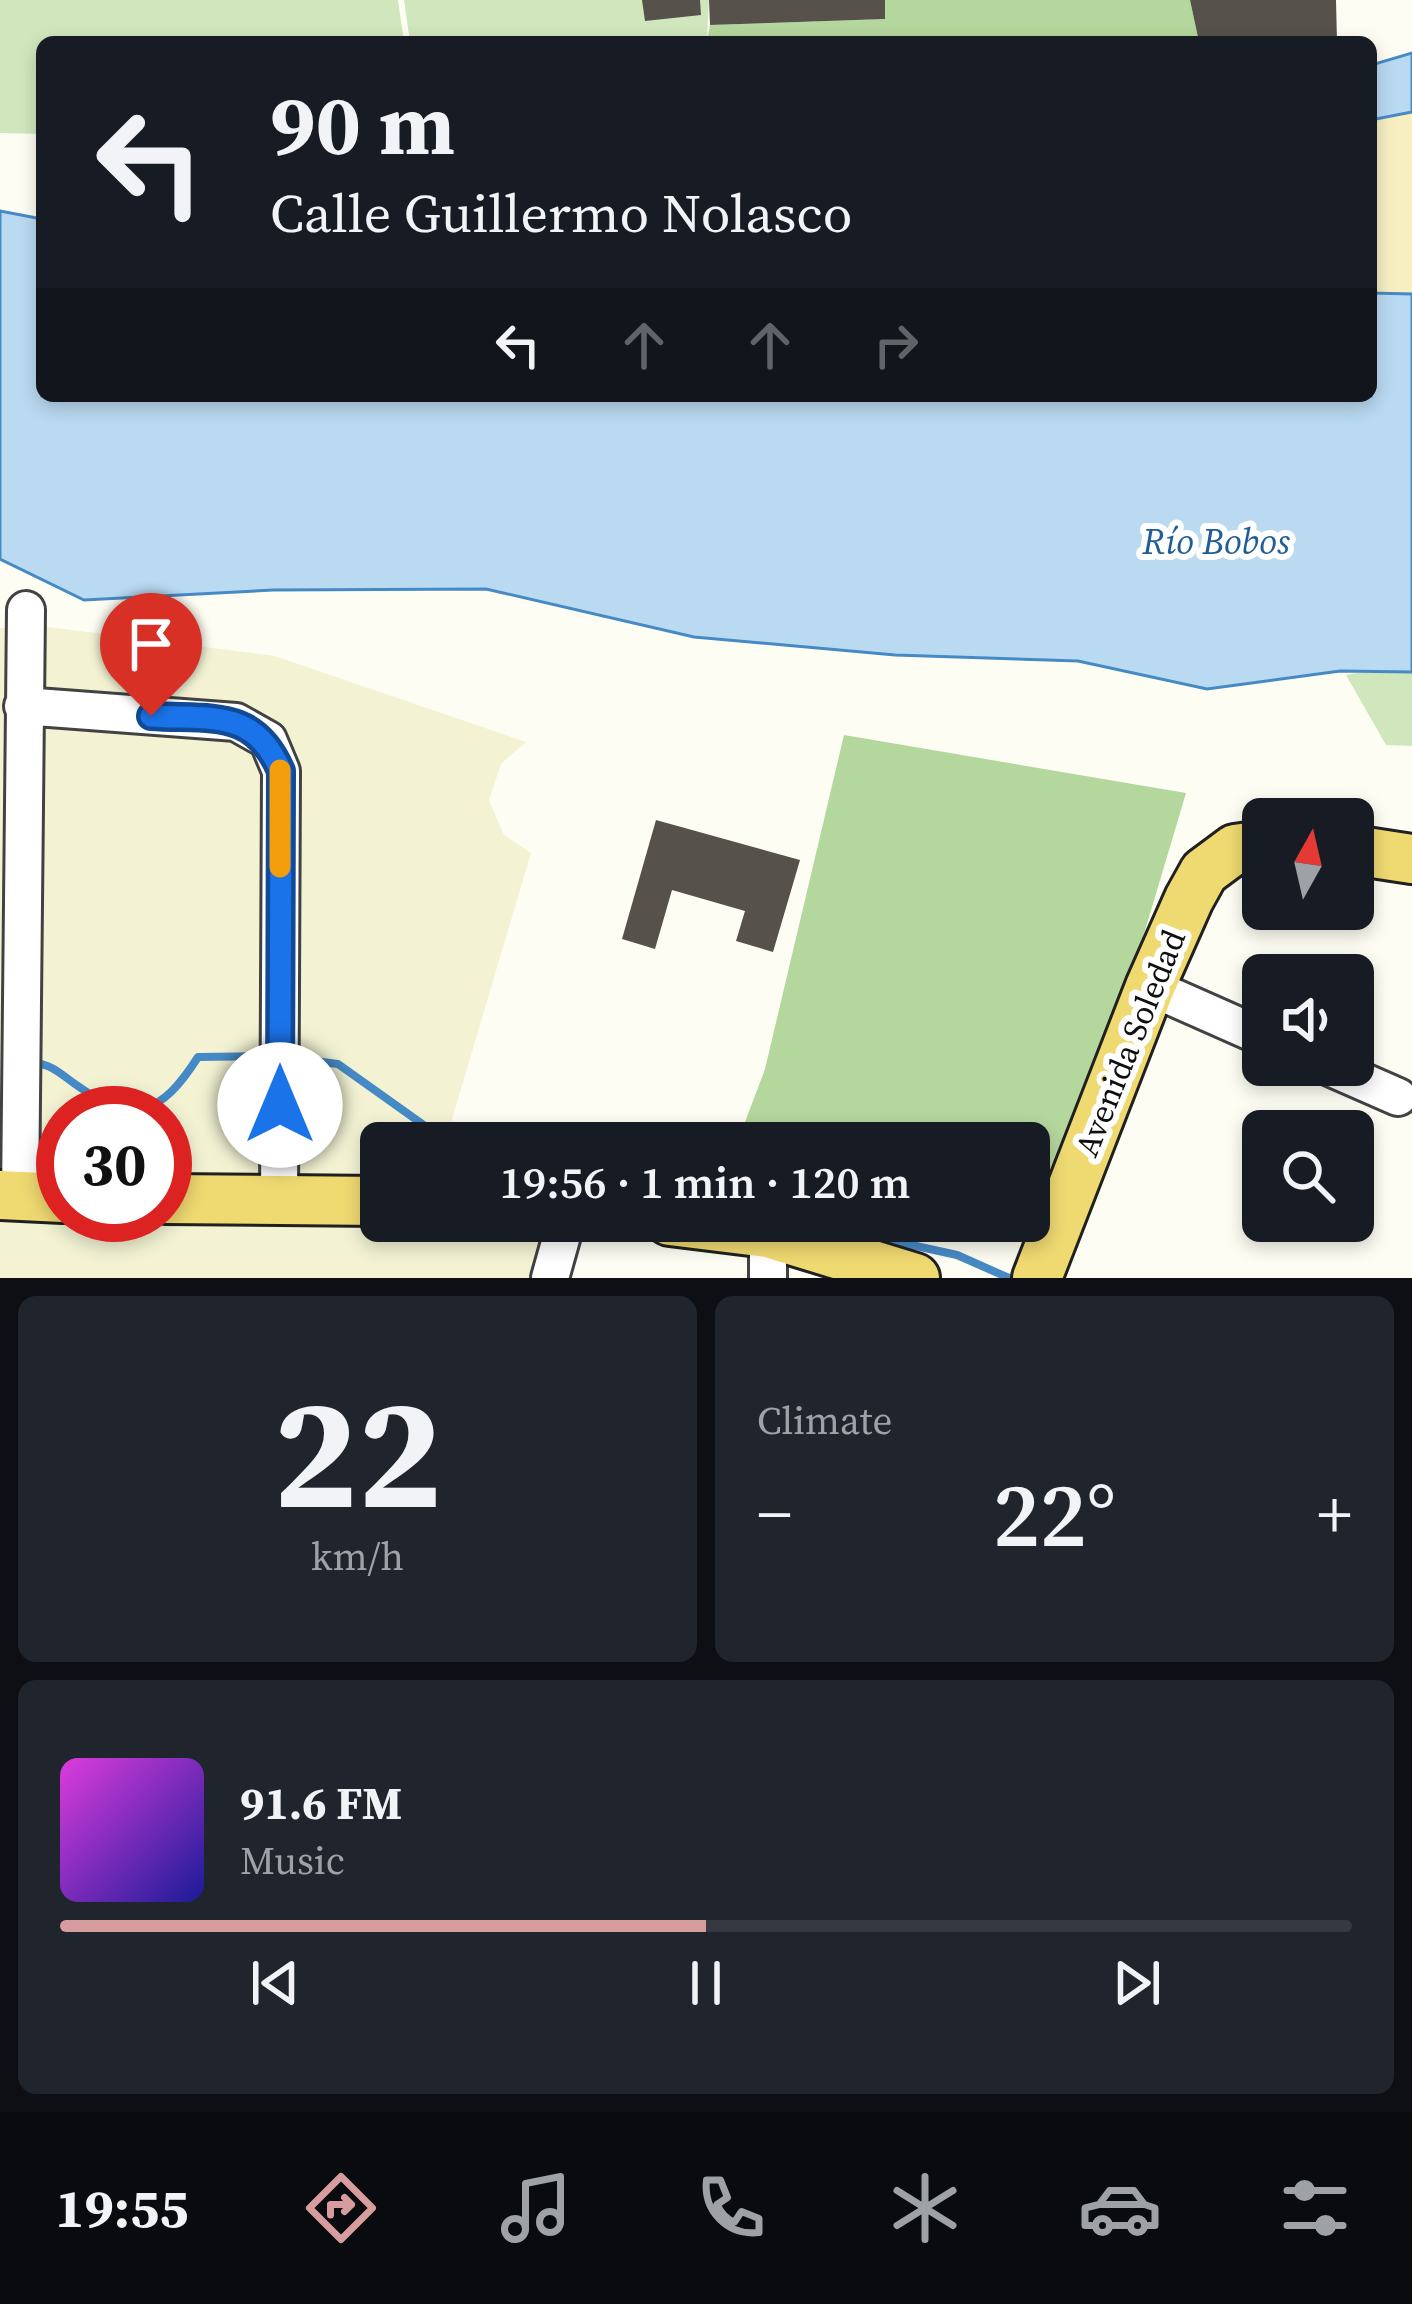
<!DOCTYPE html>
<meta charset="utf-8">
<style>
body{margin:0;font-family:"Source Serif 4",serif;background:#20242c;color:#f1f3f6;height:100vh;display:flex;flex-direction:column;font-size:45px;white-space:nowrap}
*{box-sizing:border-box;margin:0}
p{font-size:39px;color:#9ea1a6}
.icon{flex:none;width:66px;height:66px;fill:none;stroke:currentColor;stroke-width:2;stroke-linecap:round;stroke-linejoin:round}
.map{position:relative;height:1278px;overflow:hidden}
.drawer{display:flex;flex-direction:column;gap:18px;padding:18px;background:#0d0f14;flex:1}
.drawer>*{flex:none}
.top-card{position:absolute;left:36px;top:36px;width:1341px;height:366px;border-radius:18px;box-shadow:0 6px 18px #0003;background:#171b24;color:#f1f3f6;overflow:hidden}
.needle{width:78px;rotate:8deg}
.buttons{position:absolute;left:1242px;top:798px;display:grid;gap:24px}
.buttons a{display:grid;place-items:center;width:132px;height:132px;border-radius:18px;background:#171b24;box-shadow:0 6px 18px #0003;font-size:60px}
.speed{position:absolute;left:36px;top:1086px;display:flex;gap:24px;font-size:60px;font-weight:700;text-align:center}
.speed>*{display:grid;place-content:center;width:156px;height:156px;border-radius:50%;background:#171b24;box-shadow:0 6px 18px #0003;line-height:1}
.speed .limit{border:18px solid #d22;background:#fff;color:#111}
.pin{position:absolute;display:grid;place-items:center;width:102px;height:102px;color:#fff;margin:-123px -51px;border-radius:50% 50% 50% 0;rotate:-45deg;box-shadow:0 0 12px #0007}
.pin .icon{rotate:45deg}
.me{position:absolute;width:132px;margin:-66px;rotate:0deg;stroke-linejoin:round;filter:drop-shadow(0 0 9px #0008)}
.turn{display:flex;align-items:center;gap:42px;height:252px;padding:0 36px;font-size:54px}
.turn .icon{width:156px;height:156px;stroke-width:2.5}
.turn b{display:block;font-size:84px;line-height:102px}
.lanes{display:flex;align-items:center;height:114px;padding:0 36px;background:#0003;justify-content:center;gap:60px;direction:ltr}
.lanes .off{opacity:.35}
.big{font-size:90px;font-weight:600;line-height:1.1}
.drawer .card{flex:1;display:flex;flex-direction:column;justify-content:center;gap:18px;min-width:0;padding:0 42px;border-radius:18px;background:#20242c}
.drawer .dial{align-items:center;gap:0}
.dial b{font-size:156px;line-height:1}
.song{display:flex;align-items:center;gap:36px}
.cover{width:144px;height:144px;border-radius:18px;background:linear-gradient(135deg,hsl(300 70% 55%),hsl(240 70% 35%))}
.played{height:12px;border-radius:6px;background:linear-gradient(90deg,#d79c9d 50%,#363941 50%)}
.keys{display:flex;justify-content:space-around;direction:ltr}
.heat{display:flex;justify-content:space-between;align-items:center;font-size:66px;direction:ltr}
.drawer .tiles{flex:1;display:grid;gap:18px;grid-template-columns:1fr 1fr}
.card:last-child{grid-column:span 2}
.trip{position:absolute;left:360px;top:1122px;width:690px;height:120px;border-radius:18px;background:#171b24;box-shadow:0 6px 18px #0003;font-weight:600;line-height:120px;text-align:center}
.dock{display:flex;height:192px;justify-content:space-around;align-items:center;background:#090b0e;color:#9ea1a6}
.dock .icon{width:84px;height:84px}
.dock .selected{color:#d79c9d}
.dock b{font-size:54px;color:#f1f3f6}
.map>svg:first-child{display:block}
.farmland{fill:#f3f3d4;fill-rule:evenodd}
.green{fill:#d0e7be}
.forest{fill:#b4d79e}
.sand{fill:#f7efc2}
.water{fill:#badaf2;stroke:#468ac5;stroke-width:3}
.lines{fill:none;stroke-linecap:round;stroke-linejoin:round}
.stream{stroke:#468ac5;stroke-width:8}
.building{fill:#57514c}
.minor-casing{stroke:#424242;stroke-width:42}
.major-casing{stroke:#202020;stroke-width:54}
.minor{stroke:#fff;stroke-width:36}
.major{stroke:#efd971;stroke-width:48}
.route-casing{stroke:#114b97;stroke-width:30}
.route{stroke:#1a73e8;stroke-width:21}
.slow{stroke:#f59e0b;stroke-width:21}
.labels{text-anchor:middle;dominant-baseline:central;stroke-width:12;stroke-linejoin:round;paint-order:stroke}
.street-label{font-size:33px;fill:#0f0f0f;stroke:#fff}
.water-label{font-size:36px;font-style:italic;fill:#205c9a;stroke:#fff}
</style>
<div class="map">
<svg width="1412" height="1278" viewBox="0 0 1412 1278">
<rect width="100%" height="100%" fill="#fefdf3"/>
<path class="farmland" d="M41 626 275 656 526 742 501 764 489 800 504 835 531 853 445 1143H381V1221H558L552 1278H0V628ZM63 1113H165V1215H63Z"/>
<path class="green" d="M0 0H398L404 42H42V134L0 133Z
M404 0H709L707 42H410Z
M1412 662V746L1386 745 1346 675Z"/>
<path class="forest" d="M885 0H1190L1199 42H707L710 25 885 19Z
M844 735 1186 793 1054 1236 981 1221H1029V1143H737L765 1069Z"/>
<path class="sand" d="M1412 112V294L1371 293V120Z"/>
<path class="water" d="M1412 53V112L1371 120V65Z
M0 211 42 219V396H1371V293L1412 294V672L1340 671 1207 689 1078 661 895 655 694 637 486 589 273 590 84 600 0 559Z"/>
<g class="lines">
<path class="stream" d="M290 1058 338 1064 449 1143
M34 1063C51 1064 61 1074 75 1084 133 1126 161 1115 198 1057L269 1056
M816 1224 957 1255 1009 1278"/>
</g>
<path class="building" d="M642 0H700L701 15 645 21Z
M709 0H885V19L710 25Z
M1190 0H1336L1337 42H1199Z
M656 820 800 860 773 952 736 941 745 911 672 890 655 949 622 939Z"/>
<g class="lines">
<g class="minor-casing">
<path id="minor" d="M23 706 236 722 268 740 281 771 279 1200
M1150 987 1263 1037
M1325 1065 1398 1097
M20 1198 26 610
M550 1278 566 1221
M768 1278V1233"/>
</g>
<g class="major-casing">
<path id="major" d="M1353 850 1412 859
M0 1195 63 1198
M165 1199 381 1201
M670 1221 768 1233 915 1278
M1037 1278 1150 987 1189 899 1204 872 1235 849 1263 845"/>
</g>
<use href="#minor" class="minor"/>
<use href="#major" class="major"/>
</g>
<g class="lines">
<g class="route-casing">
<path id="route" d="M151 716C211 720 254 708 281 771L280 1105"/>
</g>
<use href="#route" class="route"/>
<path class="slow" d="M280 770V867"/>
</g>
<g class="labels">
<g class="street-label">
<text transform="translate(1130 1043) rotate(-68)">Avenida Soledad</text>
</g>
<g class="water-label">
<text x="1216" y="541">Río Bobos</text>
</g>
</g>
</svg>
<div class="buttons">
<a><svg class="needle" viewBox="-14 -14 28 28"><path d="M0-13l5 13h-10z" fill="#e53935"/><path d="M0 13l5-13h-10z" fill="#9ea1a6"/></svg></a>
<a><svg class="icon" aria-label="sound" viewBox="0 0 24 24"><path d="M4 9h4l5-4v14l-5-4H4zM17 9q2 3 0 6"/></svg></a>
<a><svg class="icon" aria-label="search" viewBox="0 0 24 24"><circle cx="10" cy="10" r="6"/><path d="M15 15l6 6"/></svg></a>
</div>
<div class="speed"><div class="limit">30</div></div>
<div class="pin" style="left:151px;top:716px;background:#d93025"><svg class="icon" aria-label="arrive" viewBox="0 0 24 24"><path d="M6 21V4h12l-3 4 3 4H6"/></svg></div>
<svg class="me" style="left:280px;top:1105px" viewBox="-20 -20 40 40"><circle r="19" fill="#fff"/><path d="M0-13L10 11 0 6-10 11z" fill="#1a73e8"/></svg>
<div class="trip">19:56 · 1 min · 120 m</div>
<div class="top-card">
<div class="turn"><svg class="icon" aria-label="left" viewBox="0 0 24 24"><path d="M17 20v-9H6M10 6l-5 5 5 5"/></svg><div><b>90 m</b>Calle Guillermo Nolasco</div></div>
<div class="lanes"><svg class="icon" aria-label="left" viewBox="0 0 24 24"><path d="M17 20v-9H6M10 6l-5 5 5 5"/></svg><svg class="icon off" aria-label="ahead" viewBox="0 0 24 24"><path d="M12 20V5M6 11l6-6 6 6"/></svg><svg class="icon off" aria-label="ahead" viewBox="0 0 24 24"><path d="M12 20V5M6 11l6-6 6 6"/></svg><svg class="icon off" aria-label="right" viewBox="0 0 24 24"><path d="M7 20v-9h11M14 6l5 5-5 5"/></svg></div>
</div>
</div>
<section class="drawer">
<div class="tiles">
<div class="card dial"><b>22</b><p>km/h</p></div>
<div class="card"><p>Climate</p>
<div class="heat"><a>−</a><b class="big">22°</b><a>+</a></div>
</div>
<div class="card">
<div class="song"><i class="cover"></i><div><b>91.6 FM</b><p>Music</p></div></div>
<div class="played"></div>
<div class="keys"><svg class="icon" aria-label="previous" viewBox="0 0 24 24"><path d="M18 5L8 12l10 7zM5 5v14"/></svg><svg class="icon" aria-label="pause" viewBox="0 0 24 24"><path d="M8 5v14M16 5v14"/></svg><svg class="icon" aria-label="next" viewBox="0 0 24 24"><path d="M6 5l10 7-10 7zM19 5v14"/></svg></div>
</div>
</div>
</section>
<nav class="dock">
<b>19:55</b>
<svg class="icon selected" aria-label="directions" viewBox="0 0 24 24"><path d="M12 3l9 9-9 9-9-9zM9 14v-3h6M13 9l2 2-2 2"/></svg>
<svg class="icon" aria-label="music" viewBox="0 0 24 24"><path d="M9 18V5l10-2v13"/><circle cx="6" cy="18" r="3"/><circle cx="16" cy="16" r="3"/></svg>
<svg class="icon" aria-label="phone" viewBox="0 0 24 24"><path d="M5 4h4l2 5-3 2q2 4 5 5l2-3 5 2v4C11 20 4 13 5 4z"/></svg>
<svg class="icon" aria-label="climate" viewBox="0 0 24 24"><path d="M12 3v18M4 7l16 10M4 17L20 7"/></svg>
<svg class="icon" aria-label="car" viewBox="0 0 24 24"><path d="M5 17H2v-5l4-1 3-4h7l3 4 3 1v5h-3M9 17h6M6 11h13"/><circle cx="7" cy="17" r="2"/><circle cx="17" cy="17" r="2"/></svg>
<svg class="icon" aria-label="filters" viewBox="0 0 24 24"><path d="M4 7h16M4 17h16"/><circle cx="9" cy="7" r="2"/><circle cx="15" cy="17" r="2"/></svg>
</nav>
